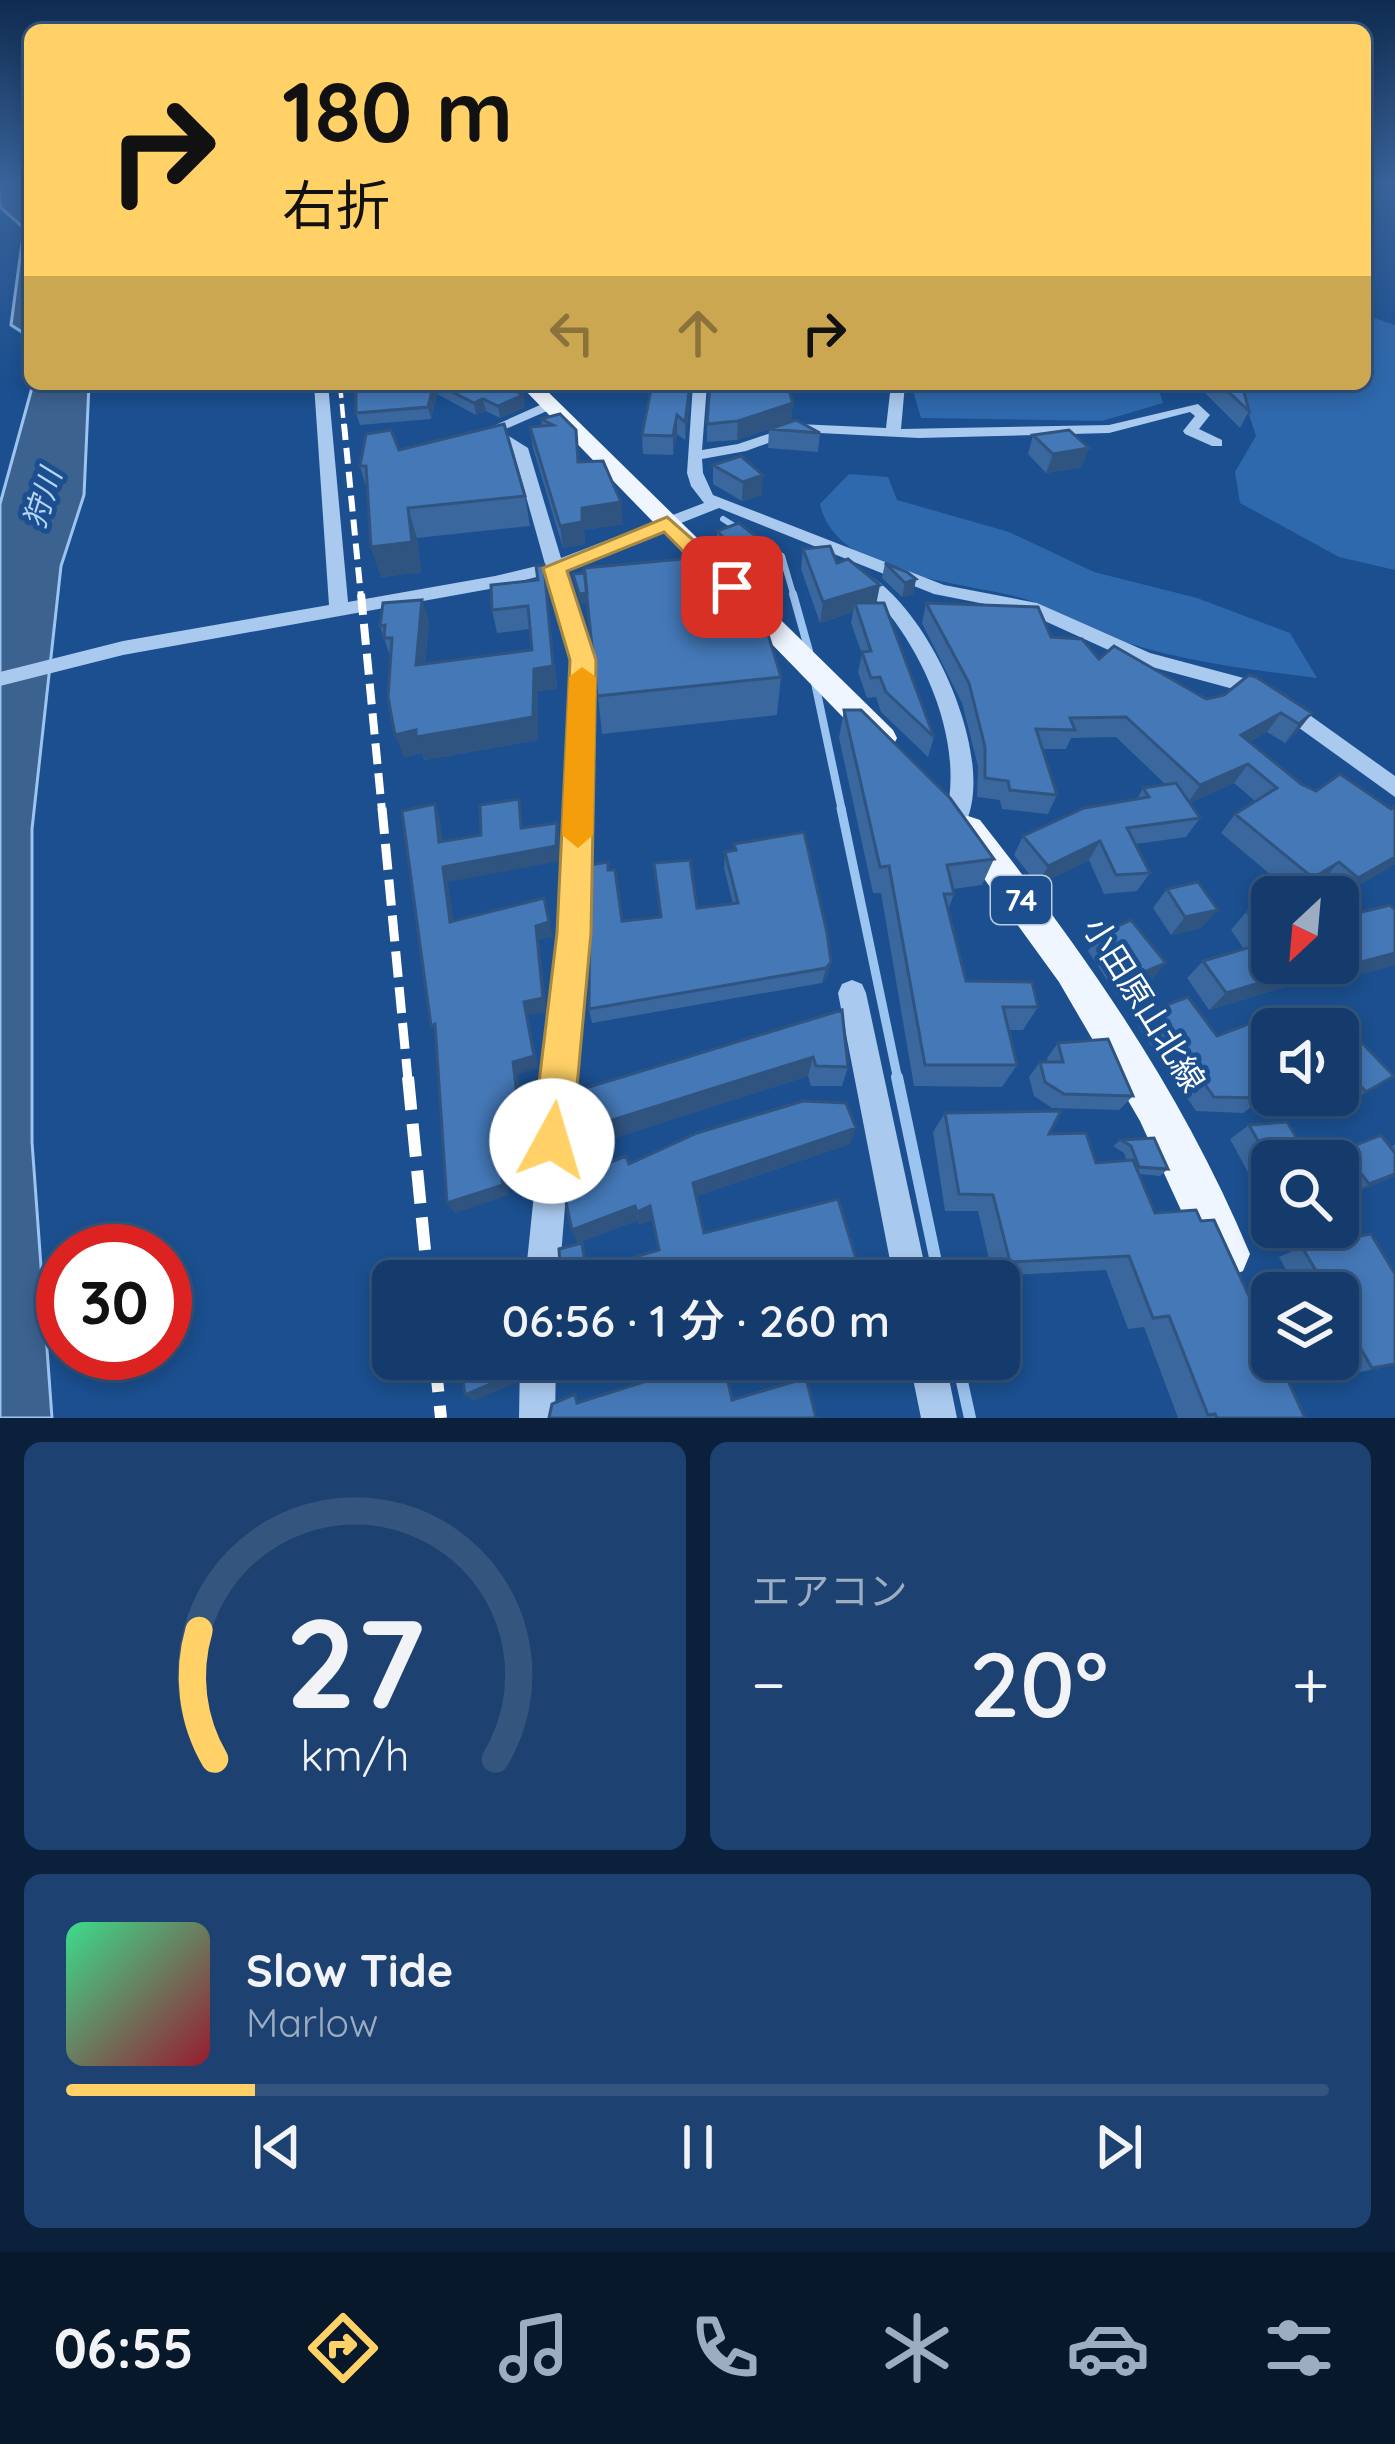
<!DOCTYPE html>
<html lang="ja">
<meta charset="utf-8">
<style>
body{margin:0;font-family:Quicksand,"Noto Sans JP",sans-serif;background:#1d4271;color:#f1f3f6;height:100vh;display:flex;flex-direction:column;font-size:45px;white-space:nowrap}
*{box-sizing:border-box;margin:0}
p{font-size:39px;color:#9dadc1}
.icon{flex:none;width:66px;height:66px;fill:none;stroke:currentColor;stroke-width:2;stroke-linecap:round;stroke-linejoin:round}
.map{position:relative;height:1418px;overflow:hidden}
.sheet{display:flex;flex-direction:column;gap:24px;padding:24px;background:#0b203b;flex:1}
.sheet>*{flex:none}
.guide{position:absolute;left:24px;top:24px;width:1347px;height:366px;border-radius:18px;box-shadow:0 6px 18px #0003,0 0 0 3px #33557e;background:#ffd166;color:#111;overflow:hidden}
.needle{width:78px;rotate:206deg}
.controls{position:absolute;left:1251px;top:876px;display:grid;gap:24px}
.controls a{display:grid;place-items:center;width:108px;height:108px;border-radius:18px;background:#143b6b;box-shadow:0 6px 18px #0003,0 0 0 3px #33557e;font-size:60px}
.speed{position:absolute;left:36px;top:1224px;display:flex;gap:24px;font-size:60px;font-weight:700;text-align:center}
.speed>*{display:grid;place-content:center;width:156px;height:156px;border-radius:50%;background:#143b6b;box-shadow:0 6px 18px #0003,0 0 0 3px #33557e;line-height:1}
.speed .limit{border:18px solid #d22;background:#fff;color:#111}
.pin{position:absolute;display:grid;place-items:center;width:102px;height:102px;color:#fff;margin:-51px;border-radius:24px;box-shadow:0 6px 18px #0006}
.me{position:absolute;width:132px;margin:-66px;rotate:6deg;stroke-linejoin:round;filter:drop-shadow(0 0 9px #0008)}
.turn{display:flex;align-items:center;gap:42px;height:252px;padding:0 60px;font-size:54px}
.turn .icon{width:156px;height:156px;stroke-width:2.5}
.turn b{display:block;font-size:84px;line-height:102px}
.lanes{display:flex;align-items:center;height:114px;padding:0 60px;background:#0003;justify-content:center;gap:60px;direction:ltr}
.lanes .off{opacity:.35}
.big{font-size:90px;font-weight:600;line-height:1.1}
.sheet .tile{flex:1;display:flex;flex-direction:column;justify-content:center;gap:18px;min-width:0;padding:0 42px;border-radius:18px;background:#1d4271}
.sheet .dial{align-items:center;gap:0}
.dial svg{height:312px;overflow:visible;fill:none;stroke:#33557e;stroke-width:7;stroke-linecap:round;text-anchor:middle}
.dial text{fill:#f1f3f6;stroke:none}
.song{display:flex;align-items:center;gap:36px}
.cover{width:144px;height:144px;border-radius:18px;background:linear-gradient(135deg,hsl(150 70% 55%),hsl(350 70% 35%))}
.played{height:12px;border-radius:6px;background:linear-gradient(90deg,#ffd166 15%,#33557e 15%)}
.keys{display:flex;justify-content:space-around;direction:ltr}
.heat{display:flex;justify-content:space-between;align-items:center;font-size:66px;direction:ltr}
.sheet .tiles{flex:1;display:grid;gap:24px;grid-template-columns:1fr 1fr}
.tile:last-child{grid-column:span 2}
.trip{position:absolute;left:372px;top:1260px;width:648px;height:120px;border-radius:18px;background:#143b6b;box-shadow:0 6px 18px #0003,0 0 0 3px #33557e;font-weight:600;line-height:120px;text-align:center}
.tabs{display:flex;height:192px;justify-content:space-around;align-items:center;background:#08182b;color:#9dadc1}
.tabs .icon{width:84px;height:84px}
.tabs .selected{color:#ffd166}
.tabs b{font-size:54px;color:#f1f3f6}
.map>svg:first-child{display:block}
.green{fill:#2e69ad}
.water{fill:#3c6290;stroke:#9cc4f0;stroke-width:3}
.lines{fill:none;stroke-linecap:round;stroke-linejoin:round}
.stream-far3{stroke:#9cc4f0;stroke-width:6}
.stream-far2{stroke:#9cc4f0;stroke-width:8}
.stream-far1{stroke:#9cc4f0;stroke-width:9}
.stream{stroke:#9cc4f0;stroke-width:12}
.minor{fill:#a9c9ee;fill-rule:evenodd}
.major{fill:#f0f6ff;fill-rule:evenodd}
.rail-far4{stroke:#fff;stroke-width:4.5;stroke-dasharray:14 6;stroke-linecap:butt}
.rail-far3{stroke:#fff;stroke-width:6;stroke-dasharray:16 8;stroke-linecap:butt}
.rail-far2{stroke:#fff;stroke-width:8;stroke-dasharray:21 9;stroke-linecap:butt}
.rail-far1{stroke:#fff;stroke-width:9;stroke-dasharray:26 10;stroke-linecap:butt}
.rail{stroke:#fff;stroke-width:12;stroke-dasharray:33 14;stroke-linecap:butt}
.wall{fill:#3a679d}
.shaded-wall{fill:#305480}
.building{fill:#4478b7;stroke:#305480;stroke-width:3}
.route{fill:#ffd166;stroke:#a68842;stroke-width:3}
.slow{fill:#f59e0b}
.labels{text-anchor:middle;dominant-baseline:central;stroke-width:10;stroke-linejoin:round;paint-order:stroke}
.far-water-label{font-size:30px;font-style:italic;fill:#b5d3f5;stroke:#1b4f8f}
.shield{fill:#1b4f8f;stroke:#bbcadd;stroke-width:3}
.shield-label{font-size:30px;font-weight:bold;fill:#fff}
.street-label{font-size:33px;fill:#fff;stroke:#1b4f8f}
</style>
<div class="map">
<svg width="1395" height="1418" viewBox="0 0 1395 1418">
<rect width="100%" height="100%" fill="#1b4f8f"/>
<path class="green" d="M1365 315 1395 325V570L1339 557 1240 503 1235 472 1256 436 1239 384H1365Z
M911 384H1157L1163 403 1102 421 921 418Z
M849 474 888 477 897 500 1009 532 1094 572 1197 598 1290 633 1317 678C1244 669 1170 660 1101 634 1075 624 1052 607 1025 599 965 581 836 578 820 504Z"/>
<path class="water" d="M0 183H30V357L22 332 11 325 24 228 0 207Z
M33 384H89L84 495 61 566 32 829V1142L52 1418H0V504Z"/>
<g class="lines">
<path class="stream-far3" d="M723 519 782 556 794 597"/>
<path class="stream-far2" d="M793 594 809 651
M815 683 842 811"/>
<path class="stream-far1" d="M841 808 898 1080"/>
<path class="stream" d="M897 1077 940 1281
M957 1359 970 1418"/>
<path class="minor" d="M314 384H328L348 602 495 576 545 564 513 450 482 431 549 401 554 402V408L501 431 528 448 561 558 704 503 691 486 687 473 693 384H707L702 450 738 444 798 424 886 428 891 384H905L901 429 1109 425 1198 404 1210 415 1199 429 1222 440V446H1212L1185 434 1183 431 1195 416 1190 412 1109 433 919 438 799 432 746 451 702 459 703 473 713 495 944 585 1037 603 1150 653 1266 684 1395 776V797L1252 694 1137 663 1025 612 934 594 719 508 565 569 593 660 587 933 559 1281H525L561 933 573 660 548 574 495 588 123 655 0 686V672L123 641 329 605Z
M857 569C925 597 997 754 966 822L958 825 950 822 946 815C963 748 930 666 889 614 877 599 860 589 848 575Z
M852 980 862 984 866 993 928 1281H894L838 993 842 984Z
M520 1359H556L555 1418H519Z
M909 1359H945L957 1418H921Z"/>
<path class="major" d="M519 384H540L893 730 897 738 893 746H871Z
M968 816 980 820C1087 956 1183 1093 1250 1254L1243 1271 1226 1278 1209 1271 1140 1121 1059 982 956 840 951 830 956 820Z"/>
<path class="rail-far4" d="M340 384 344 427"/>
<path class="rail-far3" d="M344 424 361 597"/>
<path class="rail-far2" d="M361 594 382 811"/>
<path class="rail-far1" d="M382 808 408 1080"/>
<path class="rail" d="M408 1077 428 1281
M435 1359 441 1418"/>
</g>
<path class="wall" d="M351 384H509V388L523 395 525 407 500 418 486 411 476 415 437 394 431 419 360 425 356 413V399Z
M624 384H692L685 440 677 434 673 455 643 454 642 435 651 387Z
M1196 384H1242L1249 411 1240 428Z
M793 403 791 421 820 433 818 452 768 448 769 429 775 427 737 440 707 442V424Z
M560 414 579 462 623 524 584 530 585 544 563 548 533 448 530 427 542 426 541 419Z
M1033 435 1082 467 1046 473 1028 454Z
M399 450 525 496 530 526 417 538 421 572 381 577 371 547 367 490 360 466Z
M741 456 762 495 742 501 713 484V465Z
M717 531 770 548 769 568 744 578 717 551Z
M803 549 837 563 876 603 934 737 928 757 881 712 876 697 867 698 858 672 862 654 851 623 853 612 820 623 801 569Z
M885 563 916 579 913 594 902 597 882 578Z
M544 565 557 689 538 691V740L424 760 422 753 404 757 390 656 380 626 422 600 429 622 425 663 532 650 530 629 497 633 492 610 538 580Z
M573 574 711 582 781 677 777 715 602 734 588 603 581 604Z
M926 603 1051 637 1099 659 1206 699 1312 713 1297 732 1285 743 1267 732 1249 742 1395 864 1340 896 1322 881 1296 896 1221 833 1235 814 1255 801 1234 783 1189 803 1200 818 1186 837 1136 844 1150 873 1137 891 1104 894 1089 860 1038 885 1014 855 1023 836 1137 799 1143 788 1166 785 1116 737 1071 738 1066 749H1043L1057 795 1048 814 1002 809 1000 800 977 797 978 766 962 703 922 623Z
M844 710 994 859 982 885 953 889 954 894 948 910 966 981 1038 1007 1023 1030H1008L1017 1065 1002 1087 914 1086 881 893H873L839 738Z
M734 844 831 962 827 977 822 983 592 1023 589 1009 608 870 622 921 660 917 654 863 697 908 733 904 724 868 725 852 734 850Z
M1167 889 1202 928 1171 935 1153 908Z
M1272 908V963L1338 918 1395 965 1330 982 1327 974 1209 1010 1187 978 1203 961 1244 949 1231 930 1247 911Z
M1101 933 1151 981 1117 995 1088 951Z
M842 1010 848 1067 842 1086H811L808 1076 589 1146Z
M1152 1010 1217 1036 1272 1029V1088L1266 1090 1263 1086 1257 1090 1263 1098 1243 1113 1196 1111 1138 1026Z
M1058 1043 1133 1096 1119 1110 1052 1108 1034 1096 1029 1077 1040 1062H1048L1047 1058Z
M1338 1046 1394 1076 1343 1106 1333 1095H1338Z
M945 1113 1096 1163 1127 1161 1124 1153 1113 1146 1121 1140 1168 1169 1160 1176 1139 1174 1155 1213 1201 1221 1305 1418H1178L1144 1327 1128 1329 1106 1270 993 1276 978 1211H945L933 1132Z
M1249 1125 1272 1161V1203L1265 1204 1230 1139Z
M850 1144 696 1196 704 1233 857 1262 850 1273 817 1281H561L587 1256 589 1270 658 1250 652 1220 639 1225 638 1220 578 1243 572 1230 629 1164Z
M1395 1144V1176L1345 1197 1338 1188V1161H1324L1343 1150 1391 1148Z
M1302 1247 1395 1274V1365L1345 1375 1336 1359H1338V1293H1299L1279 1257Z"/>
<path class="shaded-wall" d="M435 384 437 394 431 419 428 407Z
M690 384H692L685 440V422Z
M523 395 525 407 500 418 498 406Z
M483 399 486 411 476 415 474 403Z
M793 403 791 421 737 440 738 421Z
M677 415V434L673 455V436Z
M1089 448 1082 467 1046 473 1053 454Z
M763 475 762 495 742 501 743 482Z
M621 502 623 524 584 530 585 544 563 548 560 526 582 508Z
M408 508 417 538 421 572 381 577 371 547Z
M770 548 769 568 744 578 745 558Z
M544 565 557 689 538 691V740L424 760 422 753 404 757 395 735 534 669Z
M916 579 913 594 902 597 905 583Z
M880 585 876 605 855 603 853 612 820 623 823 602Z
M597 592 598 602 581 604 579 594Z
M422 600 429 622 423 687 416 665Z
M1281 713 1267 732 1227 754 1241 735Z
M1312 713 1297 732 1285 743 1299 724Z
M1248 764 1234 783 1187 804 1200 785Z
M435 804 440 820 445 858 439 842Z
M557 823 560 838V861L448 882 456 936 450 922 443 867Z
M1100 841 1089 860 1038 885 1048 866Z
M1395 857V864L1340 896 1358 878Z
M1339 862 1322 881 1296 896 1313 878Z
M544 898 553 937 539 940 547 1012 528 1015 538 1068 518 1074 526 1139 501 1145 509 1195 455 1213 447 1203 496 1134 524 1002 536 926Z
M1218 910 1202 928 1171 935 1185 917Z
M1395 953V965L1330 982 1350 965Z
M1347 956 1327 974 1209 1010 1226 993 1325 963H1338V959Z
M831 962 827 977 822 983 826 968Z
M1166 963 1151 981 1117 995 1130 978Z
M813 1057 808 1076 589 1146 584 1129Z
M1394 1076 1371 1091 1343 1106 1366 1092Z
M856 1128 850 1144 693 1197V1183Z
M1395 1174V1176L1345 1197 1369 1184Z
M635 1206 638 1220 578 1243 572 1230Z
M650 1206 652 1220 639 1225 637 1212Z
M504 1359H510L515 1383 474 1401 465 1395Z"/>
<path class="building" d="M351 384H434L428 407 356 413V387L351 388Z
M437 384H502L523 395 498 406 483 399 474 403Z
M652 384H690L685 422 677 415 673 436 642 435Z
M710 384H787L793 403 738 421 707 424Z
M1220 384H1242L1249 411Z
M560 414 576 430 578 462 603 461 621 502 582 508V522L560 526 530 427 553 425 541 419Z
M796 420 820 433 769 429Z
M504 424 525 496 408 508 412 542 371 547 366 466H360L366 434 391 430 399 450Z
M1069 430 1089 448 1053 454 1033 435Z
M741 456 763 475 743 482 713 465Z
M739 523 770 548 745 558 717 531Z
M830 546 837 563 848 559 880 585 823 602 803 549Z
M704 557 711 582 723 581 763 618 781 677 597 696 584 568Z
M885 563 907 572 916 579 905 583Z
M544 565 553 666 534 669 533 717 416 737V730L395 735 388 697 392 638H384L385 625 380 626 383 603 422 600 416 665 532 650 528 606 492 610 491 585 538 580 536 566Z
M585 573 587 593 579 594 573 574Z
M855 603H884L934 737 886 692 880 677 871 678 862 652 871 651Z
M926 603 1038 607 1051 637 1082 639 1099 659 1114 646 1206 699 1224 695 1249 675 1256 677 1312 713 1299 724 1281 713 1241 735 1301 784 1316 791 1340 774 1391 809 1395 806V857L1358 878 1339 862 1313 878 1235 814 1277 788 1248 764 1200 785 1126 717 1070 718 1075 730 1036 729 1057 795 1010 790 1008 781 985 778V747L969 683Z
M844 710H861L950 798 994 859 947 865 954 894H944L966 981 1032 982 1038 1007H1003L1017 1065H925L889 866 880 867Z
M1176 783 1200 818 1127 828 1150 873 1116 875 1100 841 1048 866 1023 836 1084 808 1149 797 1143 788Z
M519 799 521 828 557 823 556 846 443 867 450 922 544 898 549 922 536 926 543 998 524 1002 534 1056 513 1062 521 1127 496 1134 503 1185 447 1203 435 1024 431 1026 402 811 435 804 439 842 481 835 480 805Z
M804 832 827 933 831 962 826 968 589 1009 590 865 608 862V870H615L622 921 661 917 654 863 690 860 697 908 738 903 725 852 736 850 734 844Z
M1198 882 1218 910 1185 917 1167 889Z
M1390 905 1395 910V953L1350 965 1347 956 1338 959V918Z
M1272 908V933L1264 937 1247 911Z
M1131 920 1166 963 1130 978 1101 933Z
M1272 935V963H1325L1226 993 1203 961 1268 942 1264 937Z
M1188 997 1217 1036 1278 1013 1290 1029H1272V1077L1255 1087 1263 1098 1214 1097 1152 1010Z
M842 1010 848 1067 816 1066 813 1057 584 1129 576 1091Z
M1356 1037 1394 1076 1366 1092 1338 1061V1046Z
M1108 1039 1133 1096 1064 1094 1045 1082 1040 1062H1063L1058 1043Z
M803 1101 846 1103 856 1128 693 1183 704 1233 838 1199 857 1262 776 1281H561L559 1249 582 1243 586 1271 659 1250 650 1206 637 1212 635 1206 572 1230 564 1193 575 1189 572 1177 626 1156 629 1164 697 1133Z
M1061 1111 1049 1134 1086 1133 1096 1163 1133 1160 1155 1213 1196 1210 1201 1221 1214 1220 1272 1346V1359H1278L1305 1418H1217L1215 1414 1208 1415 1169 1316 1153 1318 1129 1256 1010 1262 993 1195 959 1194 945 1113Z
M1287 1122 1311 1161H1272V1165L1249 1125Z
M1381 1135 1395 1153V1174L1369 1184 1343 1150Z
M1154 1138 1168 1169 1139 1167 1131 1146 1121 1140Z
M1371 1234 1395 1274V1364L1372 1368 1338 1309V1293H1329L1302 1247Z
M460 1359H504L507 1377 465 1395Z
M672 1359H723L732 1400 806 1378 816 1418H549L552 1404 575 1394 577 1403 669 1374 667 1360Z"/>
<linearGradient id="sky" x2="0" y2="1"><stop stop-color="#0f2b4f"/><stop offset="0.48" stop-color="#39639b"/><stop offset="1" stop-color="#39639b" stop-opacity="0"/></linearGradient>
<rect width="1395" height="381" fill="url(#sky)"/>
<path class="route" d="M667 517 740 581V592H724L664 532 567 571 596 660 591 933 572 1141 566 1155 552 1161 538 1155 532 1141 557 933 570 660 543 568Z"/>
<path class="slow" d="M582 667 596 677 593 835 578 848 562 835 569 677Z"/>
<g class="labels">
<g class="far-water-label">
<text transform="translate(42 498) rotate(-72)">狩川</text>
</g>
<rect class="shield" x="991" y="876" width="60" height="48" rx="9"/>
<g class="shield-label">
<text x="1021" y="900">74</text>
</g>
<g class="street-label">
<text transform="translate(1145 1004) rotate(58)">小田原山北線</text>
</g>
</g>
</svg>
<div class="controls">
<a><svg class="needle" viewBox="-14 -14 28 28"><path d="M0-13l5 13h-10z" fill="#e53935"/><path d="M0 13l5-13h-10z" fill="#9dadc1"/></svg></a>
<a><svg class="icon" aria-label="sound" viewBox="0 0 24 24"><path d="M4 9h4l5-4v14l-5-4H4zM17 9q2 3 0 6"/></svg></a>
<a><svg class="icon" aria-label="search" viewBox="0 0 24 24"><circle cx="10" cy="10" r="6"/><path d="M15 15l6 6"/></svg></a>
<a><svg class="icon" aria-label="layers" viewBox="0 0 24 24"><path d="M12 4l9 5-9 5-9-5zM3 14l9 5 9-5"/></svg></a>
</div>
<div class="speed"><div class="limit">30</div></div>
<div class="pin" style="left:732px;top:587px;background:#d93025"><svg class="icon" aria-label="arrive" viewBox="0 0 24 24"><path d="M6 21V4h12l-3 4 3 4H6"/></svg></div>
<svg class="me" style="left:552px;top:1141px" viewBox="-20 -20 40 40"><circle r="19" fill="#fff"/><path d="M0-13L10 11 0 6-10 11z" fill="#ffd166"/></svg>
<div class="trip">06:56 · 1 分 · 260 m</div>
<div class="guide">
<div class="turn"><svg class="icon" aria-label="right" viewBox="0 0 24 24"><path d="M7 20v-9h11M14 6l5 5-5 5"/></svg><div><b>180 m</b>右折</div></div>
<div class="lanes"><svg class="icon off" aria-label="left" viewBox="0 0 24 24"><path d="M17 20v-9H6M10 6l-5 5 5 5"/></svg><svg class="icon off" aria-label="ahead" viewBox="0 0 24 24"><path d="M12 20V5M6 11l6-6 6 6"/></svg><svg class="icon" aria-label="right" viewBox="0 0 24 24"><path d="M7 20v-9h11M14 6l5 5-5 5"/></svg></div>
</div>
</div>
<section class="sheet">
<div class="tiles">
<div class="tile dial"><svg viewBox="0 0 100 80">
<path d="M14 69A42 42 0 1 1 86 69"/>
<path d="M14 69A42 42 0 0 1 10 36" stroke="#ffd166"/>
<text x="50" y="56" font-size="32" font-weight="700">27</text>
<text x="50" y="72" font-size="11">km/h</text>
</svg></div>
<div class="tile"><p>エアコン</p>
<div class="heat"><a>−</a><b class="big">20°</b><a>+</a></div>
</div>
<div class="tile">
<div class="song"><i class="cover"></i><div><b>Slow Tide</b><p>Marlow</p></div></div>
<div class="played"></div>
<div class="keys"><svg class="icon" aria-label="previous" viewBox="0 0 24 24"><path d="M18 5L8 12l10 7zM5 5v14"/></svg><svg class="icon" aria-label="pause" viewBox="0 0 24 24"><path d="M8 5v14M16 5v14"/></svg><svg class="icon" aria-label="next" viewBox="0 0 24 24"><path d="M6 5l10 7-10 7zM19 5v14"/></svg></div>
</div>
</div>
</section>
<nav class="tabs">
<b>06:55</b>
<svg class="icon selected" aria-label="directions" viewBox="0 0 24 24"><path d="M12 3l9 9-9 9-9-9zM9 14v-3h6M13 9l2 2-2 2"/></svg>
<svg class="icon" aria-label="music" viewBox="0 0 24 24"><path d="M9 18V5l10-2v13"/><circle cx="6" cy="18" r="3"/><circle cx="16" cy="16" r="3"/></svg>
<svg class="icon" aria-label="phone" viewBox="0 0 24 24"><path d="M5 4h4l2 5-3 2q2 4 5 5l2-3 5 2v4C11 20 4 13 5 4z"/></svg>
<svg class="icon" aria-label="climate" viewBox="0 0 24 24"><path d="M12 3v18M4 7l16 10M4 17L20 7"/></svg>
<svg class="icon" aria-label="car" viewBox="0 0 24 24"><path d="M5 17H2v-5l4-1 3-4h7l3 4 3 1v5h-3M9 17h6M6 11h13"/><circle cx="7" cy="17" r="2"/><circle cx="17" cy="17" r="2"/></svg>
<svg class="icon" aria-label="filters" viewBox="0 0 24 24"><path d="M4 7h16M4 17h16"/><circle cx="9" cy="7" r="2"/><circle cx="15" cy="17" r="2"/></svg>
</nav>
